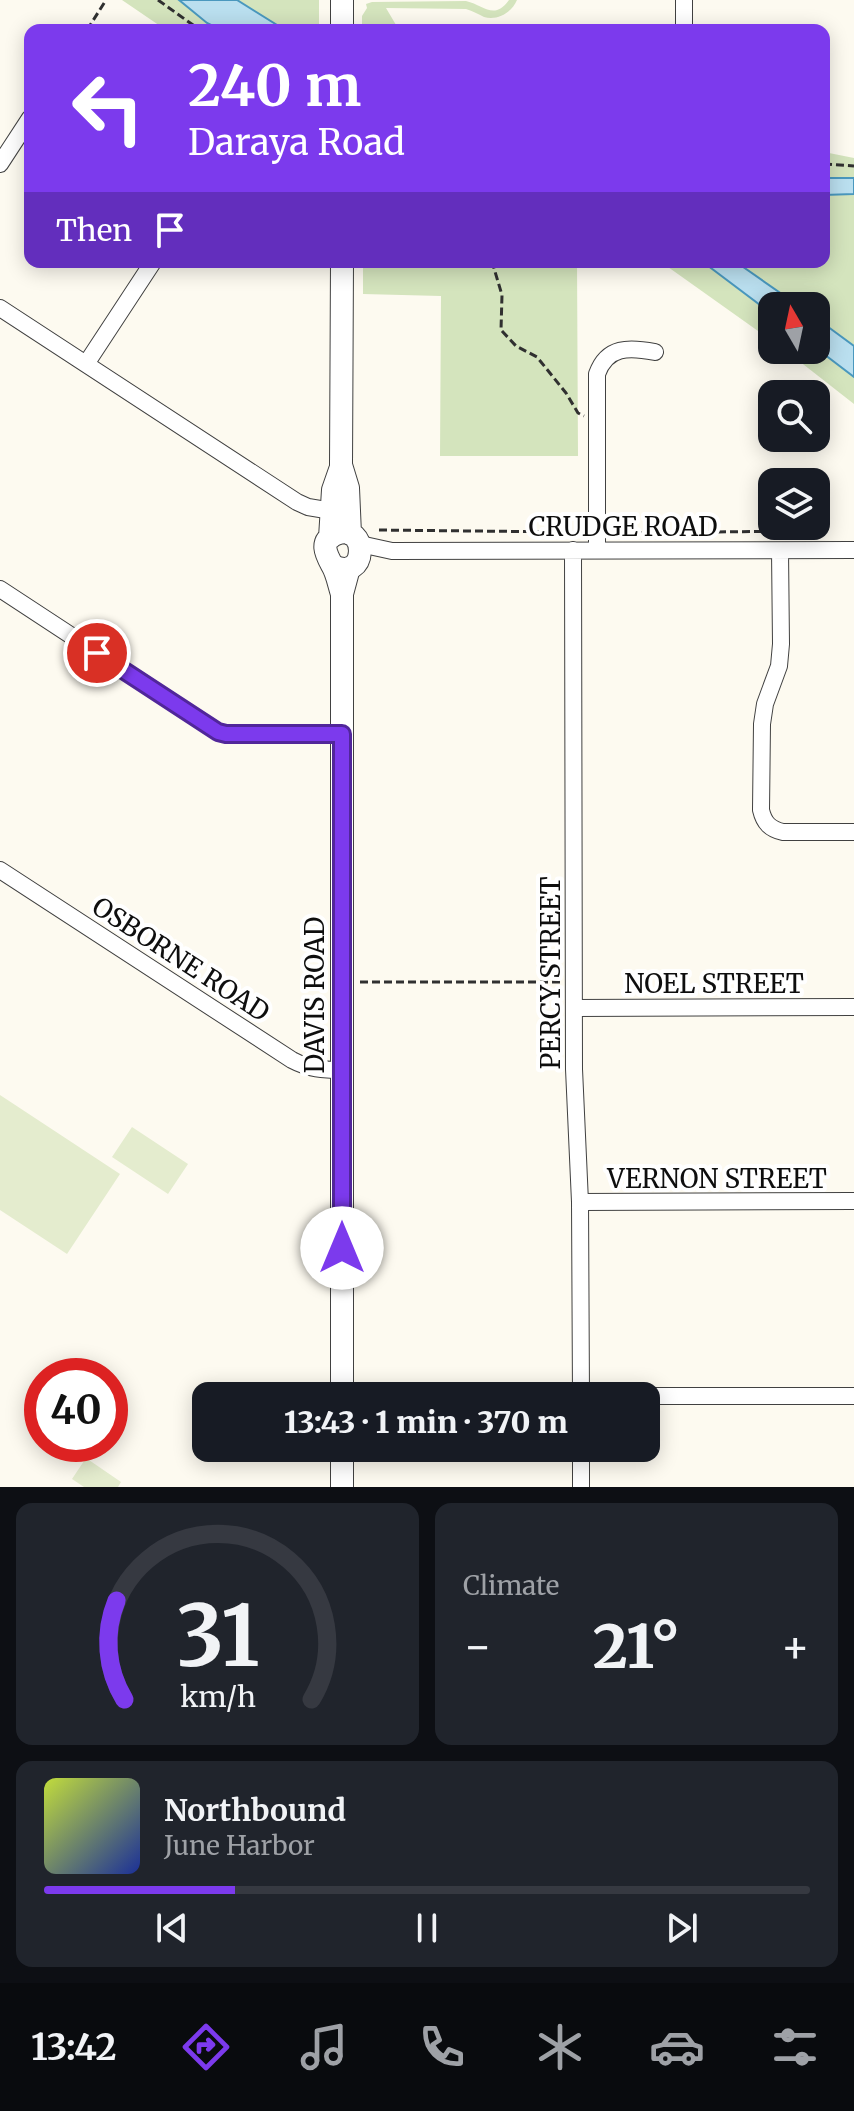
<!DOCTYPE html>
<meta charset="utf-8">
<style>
body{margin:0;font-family:Merriweather,serif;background:#20242c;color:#f1f3f6;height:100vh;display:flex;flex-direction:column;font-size:30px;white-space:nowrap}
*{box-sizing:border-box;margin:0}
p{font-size:26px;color:#9ea1a6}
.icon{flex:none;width:44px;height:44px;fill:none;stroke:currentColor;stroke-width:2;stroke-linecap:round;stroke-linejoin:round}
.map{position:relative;height:1487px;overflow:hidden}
.details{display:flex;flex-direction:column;gap:16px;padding:16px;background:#0d0f14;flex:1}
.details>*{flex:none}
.top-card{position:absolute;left:24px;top:24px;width:806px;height:244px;border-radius:16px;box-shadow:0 4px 20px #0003;background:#7c3aed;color:#fff;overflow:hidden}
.needle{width:52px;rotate:351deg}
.controls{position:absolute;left:758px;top:292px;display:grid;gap:16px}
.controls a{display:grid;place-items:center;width:72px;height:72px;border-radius:16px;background:#171b24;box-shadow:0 4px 20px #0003;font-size:40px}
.speed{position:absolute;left:24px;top:1358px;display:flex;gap:16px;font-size:40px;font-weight:700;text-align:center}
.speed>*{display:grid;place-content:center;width:104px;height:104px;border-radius:50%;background:#171b24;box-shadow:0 4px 20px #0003;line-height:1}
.speed .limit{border:12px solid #d22;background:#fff;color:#111}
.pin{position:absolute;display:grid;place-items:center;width:68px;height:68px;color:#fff;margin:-34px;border:4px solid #fff;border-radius:50%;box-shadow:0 2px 8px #0007}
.me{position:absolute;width:88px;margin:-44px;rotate:0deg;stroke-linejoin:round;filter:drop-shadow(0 0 6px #0008)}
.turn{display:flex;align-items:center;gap:28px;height:168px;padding:0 32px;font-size:36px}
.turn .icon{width:104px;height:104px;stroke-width:2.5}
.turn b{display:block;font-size:56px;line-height:68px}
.then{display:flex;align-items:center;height:76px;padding:0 32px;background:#0003;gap:16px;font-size:30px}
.big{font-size:60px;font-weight:800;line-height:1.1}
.details .tile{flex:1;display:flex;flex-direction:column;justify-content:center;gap:12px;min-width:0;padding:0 28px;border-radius:16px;background:#20242c}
.details .dial{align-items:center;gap:0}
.dial svg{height:208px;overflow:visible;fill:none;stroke:#363941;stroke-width:7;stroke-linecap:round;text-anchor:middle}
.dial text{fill:#f1f3f6;stroke:none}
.song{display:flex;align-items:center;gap:24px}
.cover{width:96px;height:96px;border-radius:12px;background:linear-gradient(135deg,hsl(70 70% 55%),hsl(230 70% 35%))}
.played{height:8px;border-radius:4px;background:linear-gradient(90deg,#7c3aed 25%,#363941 25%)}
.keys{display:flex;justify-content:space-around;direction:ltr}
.heat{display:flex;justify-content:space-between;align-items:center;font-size:44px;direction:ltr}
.details .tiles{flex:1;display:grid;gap:16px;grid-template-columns:1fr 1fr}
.tile:last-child{grid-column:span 2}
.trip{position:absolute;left:192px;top:1382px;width:468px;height:80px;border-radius:16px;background:#171b24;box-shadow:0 4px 20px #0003;font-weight:800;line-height:80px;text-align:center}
.tabs{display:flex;height:128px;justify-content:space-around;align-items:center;background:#090b0e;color:#9ea1a6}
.tabs .icon{width:56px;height:56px}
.tabs .on{color:#7c3aed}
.tabs b{font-size:36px;color:#f1f3f6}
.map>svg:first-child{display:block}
.green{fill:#d4e4bd}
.pitch{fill:#e4ecce}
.water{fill:#badfef;stroke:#4a98be;stroke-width:2}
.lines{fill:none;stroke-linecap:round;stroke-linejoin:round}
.minor-casing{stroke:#414141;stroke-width:18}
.tertiary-casing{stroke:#414141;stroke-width:24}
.path{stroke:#303030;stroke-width:3;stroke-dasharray:8 4;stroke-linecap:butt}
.minor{stroke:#fff;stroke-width:16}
.tertiary{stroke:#fff;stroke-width:22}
.route-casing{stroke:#51269a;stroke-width:20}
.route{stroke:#7c3aed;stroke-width:14}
.labels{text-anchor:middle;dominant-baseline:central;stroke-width:8;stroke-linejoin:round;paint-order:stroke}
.street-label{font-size:26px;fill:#0e0e0e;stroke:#fff}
</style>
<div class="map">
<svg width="854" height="1487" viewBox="0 0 854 1487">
<rect width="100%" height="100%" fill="#fdfaf0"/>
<path class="green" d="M122 0H319V30H166Z
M509 0H517C512 12 498 21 484 17 478 14 473 11 466 9L386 8 399 30H362V16L367 8 366 4 372 2 466 1C484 5 494 21 509 0Z
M824 152 854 158V404L785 350H816V306H772V341L661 262H824Z
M363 262H577L578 456H440L441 296 363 294Z"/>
<path class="pitch" d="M0 1095 120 1174 67 1254 0 1210Z
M132 1127 188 1164 168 1194 112 1157Z
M202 1427H206V1448H266V1458H202Z
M86 1458 121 1482 118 1487H84L72 1479Z"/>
<path class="water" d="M179 0H237L285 30H221L207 23Z
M824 178H854V194L824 195Z
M703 262H736L799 306H772V314Z
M816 318 854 346V377L816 348Z"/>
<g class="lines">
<g class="minor-casing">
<path id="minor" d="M684 0V30
M0 164 30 118
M0 308 297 502 308 507 332 511
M86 364 153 262
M360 544 392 551 854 550
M573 550 574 1069 580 1202 581 1396
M597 550V374C607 346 629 347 655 352
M780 551 781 644 779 666 765 704 762 724 761 810C764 823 770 829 783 832H854
M0 589 218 732 226 734H342
M0 870 292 1060C309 1069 323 1070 342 1070
M574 1008 854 1007
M580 1202 854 1201
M646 1396H854
M581 1448V1487"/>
</g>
<g class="tertiary-casing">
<path id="tertiary" d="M342 30V0
M342 262 341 465 348 488 350 534
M330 538 333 490 340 470
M332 565C368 585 369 521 336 534 319 541 326 554 332 565 337 573 339 585 342 594
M342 1396V594L349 568
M342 1487V1448"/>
</g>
<path class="path" d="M158 0 200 30
M87 30 106 0
M824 164 854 166
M490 262 493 265 502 295 501 330 516 346 537 357 566 393 578 413 584 416
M379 530 570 532 582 534
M610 533 810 531
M360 982H560"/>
<use href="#minor" class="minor"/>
<use href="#tertiary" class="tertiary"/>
</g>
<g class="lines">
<g class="route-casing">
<path id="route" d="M97 653 218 732 226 734H342V1248"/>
</g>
<use href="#route" class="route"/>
</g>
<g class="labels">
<g class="street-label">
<text x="623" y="526">CRUDGE ROAD</text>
<text transform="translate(181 959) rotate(33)">OSBORNE ROAD</text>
<text transform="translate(550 973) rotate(-90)">PERCY STREET</text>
<text x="714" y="983">NOEL STREET</text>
<text transform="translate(314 995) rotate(-90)">DAVIS ROAD</text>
<text x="717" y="1178">VERNON STREET</text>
</g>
</g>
</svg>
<div class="controls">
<a><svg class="needle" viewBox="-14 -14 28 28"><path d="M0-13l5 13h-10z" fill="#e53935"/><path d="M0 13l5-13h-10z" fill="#9ea1a6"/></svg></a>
<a><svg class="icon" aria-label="search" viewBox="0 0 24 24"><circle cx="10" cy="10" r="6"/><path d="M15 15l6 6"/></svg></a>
<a><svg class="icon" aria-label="layers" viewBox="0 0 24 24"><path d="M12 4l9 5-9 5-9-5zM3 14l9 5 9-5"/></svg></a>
</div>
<div class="speed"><div class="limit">40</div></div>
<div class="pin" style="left:97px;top:653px;background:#d93025"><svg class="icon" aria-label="arrive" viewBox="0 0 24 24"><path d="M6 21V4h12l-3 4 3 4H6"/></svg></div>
<svg class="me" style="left:342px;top:1248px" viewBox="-20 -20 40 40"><circle r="19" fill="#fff"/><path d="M0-13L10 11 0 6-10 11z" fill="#7c3aed"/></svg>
<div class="trip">13:43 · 1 min · 370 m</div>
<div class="top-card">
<div class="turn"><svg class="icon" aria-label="left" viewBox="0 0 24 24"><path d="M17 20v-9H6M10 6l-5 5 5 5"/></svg><div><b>240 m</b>Daraya Road</div></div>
<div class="then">Then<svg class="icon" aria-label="arrive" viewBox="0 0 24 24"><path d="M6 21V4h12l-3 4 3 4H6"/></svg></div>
</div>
</div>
<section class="details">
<div class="tiles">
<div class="tile dial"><svg viewBox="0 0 100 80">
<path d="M14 69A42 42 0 1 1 86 69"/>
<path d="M14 69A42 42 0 0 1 11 31" stroke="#7c3aed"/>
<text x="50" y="56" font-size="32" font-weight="700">31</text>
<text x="50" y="72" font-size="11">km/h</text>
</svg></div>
<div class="tile"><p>Climate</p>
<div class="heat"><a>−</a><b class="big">21°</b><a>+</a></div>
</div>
<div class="tile">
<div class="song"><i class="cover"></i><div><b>Northbound</b><p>June Harbor</p></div></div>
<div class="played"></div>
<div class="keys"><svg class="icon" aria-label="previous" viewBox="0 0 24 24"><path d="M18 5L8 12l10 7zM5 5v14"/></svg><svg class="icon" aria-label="pause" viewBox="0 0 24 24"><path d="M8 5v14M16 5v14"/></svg><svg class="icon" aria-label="next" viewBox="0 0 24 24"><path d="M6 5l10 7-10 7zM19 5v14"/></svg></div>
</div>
</div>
</section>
<nav class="tabs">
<b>13:42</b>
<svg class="icon on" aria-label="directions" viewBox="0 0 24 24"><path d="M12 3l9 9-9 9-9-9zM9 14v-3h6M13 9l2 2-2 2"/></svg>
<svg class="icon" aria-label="music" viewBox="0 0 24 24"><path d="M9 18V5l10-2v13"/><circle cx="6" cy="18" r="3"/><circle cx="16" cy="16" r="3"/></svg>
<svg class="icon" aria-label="phone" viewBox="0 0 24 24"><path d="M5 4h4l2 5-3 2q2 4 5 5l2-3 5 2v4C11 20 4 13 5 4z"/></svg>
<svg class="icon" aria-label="climate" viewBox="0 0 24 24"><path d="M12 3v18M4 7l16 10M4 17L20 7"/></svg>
<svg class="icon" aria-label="car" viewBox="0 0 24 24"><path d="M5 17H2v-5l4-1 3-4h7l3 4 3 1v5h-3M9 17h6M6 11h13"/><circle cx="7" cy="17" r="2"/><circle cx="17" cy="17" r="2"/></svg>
<svg class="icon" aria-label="filters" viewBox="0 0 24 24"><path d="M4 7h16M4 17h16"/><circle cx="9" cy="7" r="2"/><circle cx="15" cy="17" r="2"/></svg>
</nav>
